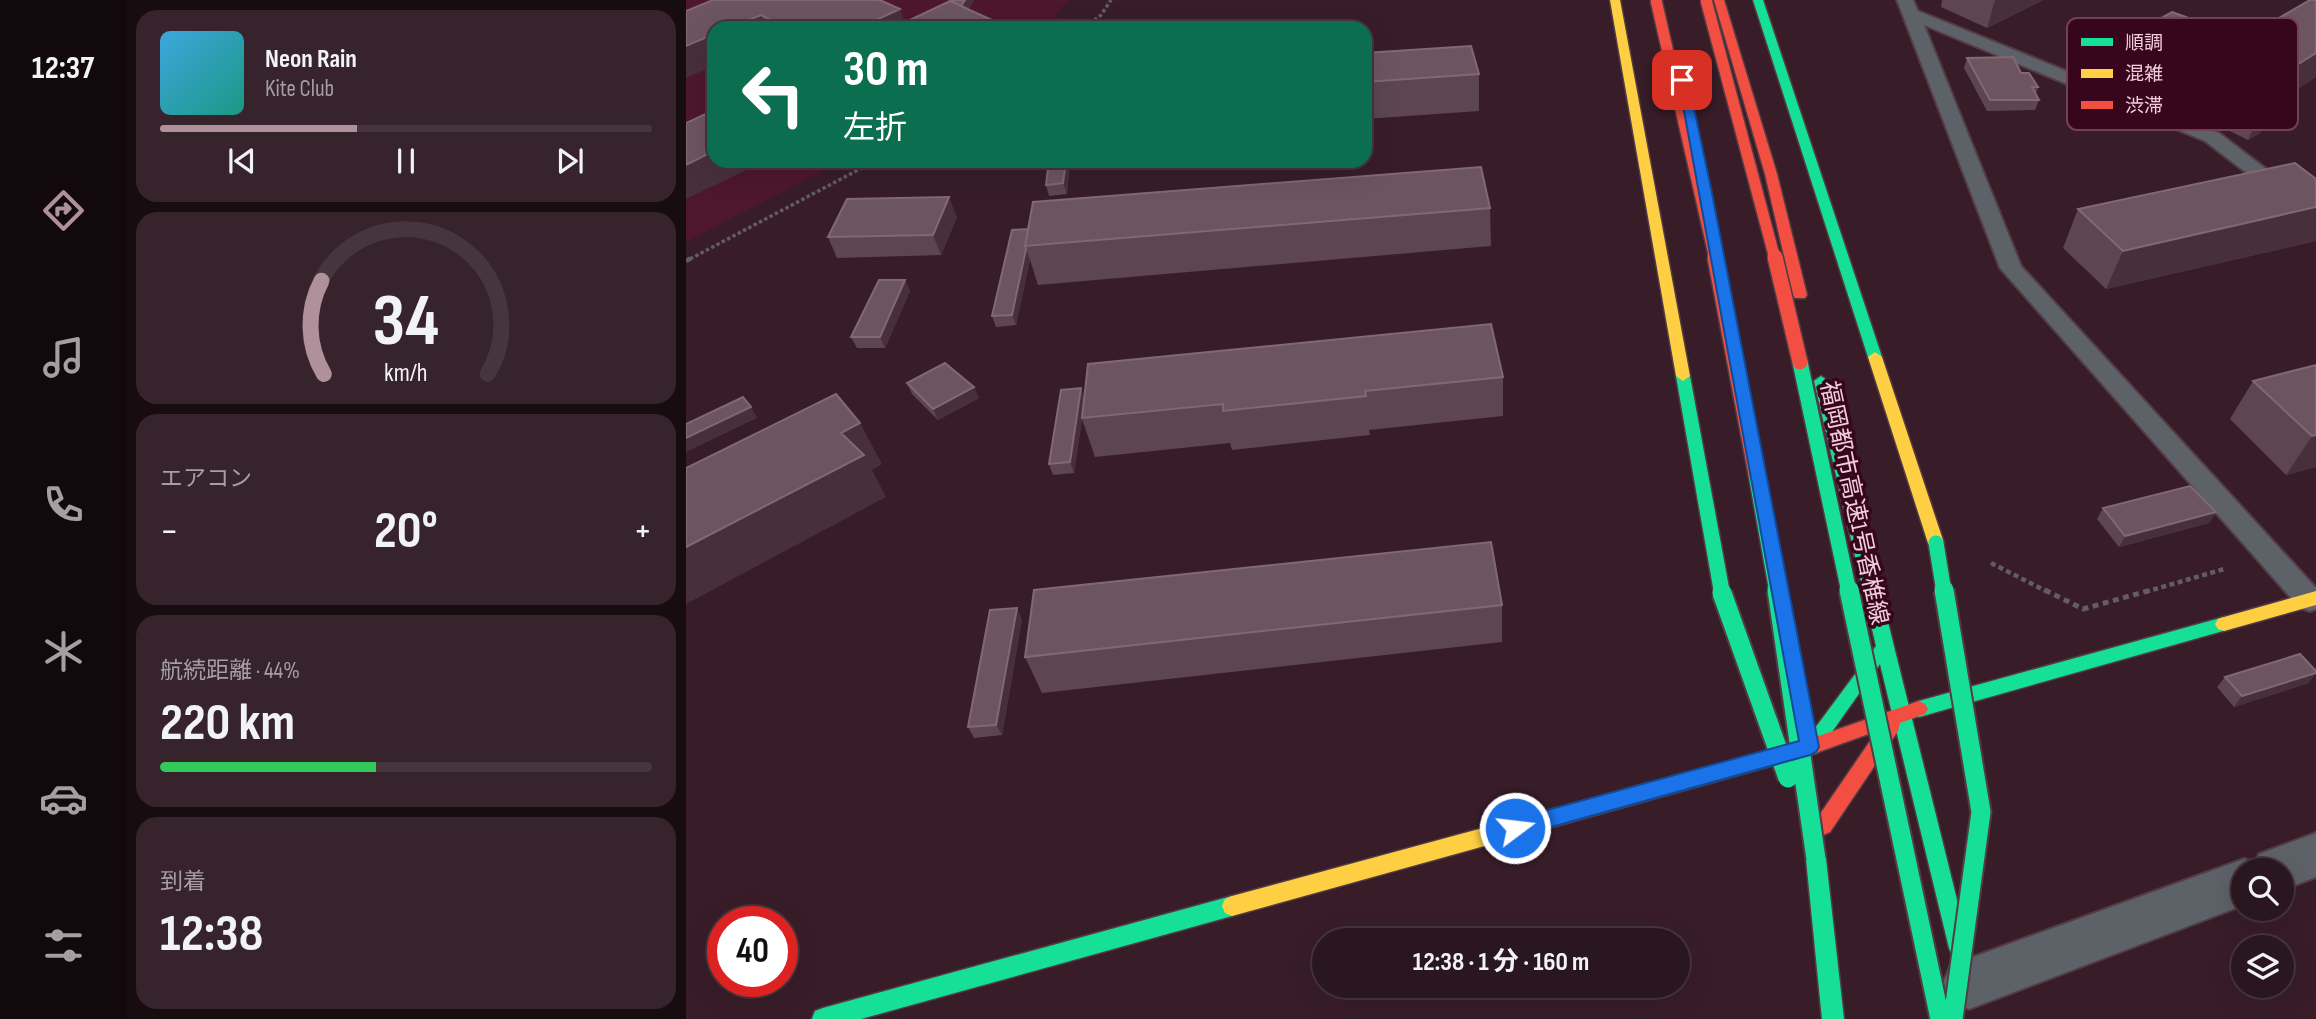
<!DOCTYPE html>
<html lang="ja">
<meta charset="utf-8">
<style>
body{margin:0;font-family:"Sofia Sans Condensed","Noto Sans JP",sans-serif;background:#36232b;color:#f1f3f6;height:100vh;display:flex;flex-direction:column;font-size:26px;white-space:nowrap}
*{box-sizing:border-box;margin:0}
p{font-size:23px;color:#a59fa4}
.icon{flex:none;width:38px;height:38px;fill:none;stroke:currentColor;stroke-width:2;stroke-linecap:round;stroke-linejoin:round}
.map{position:relative;flex:1;overflow:hidden}
.details{display:flex;flex-direction:column;gap:10px;padding:10px;background:#170c10;width:560px}
.details>*{flex:none}
.top-card{position:absolute;left:21px;top:21px;width:665px;height:147px;border-radius:21px;box-shadow:0 7px 28px #0002,0 0 0 2px #46353c;background:#0b6e4f;color:#fff;overflow:hidden}
.fabs{position:absolute;left:1545px;top:858px;display:grid;gap:14px}
.fabs a{display:grid;place-items:center;width:63px;height:63px;border-radius:50%;background:#2a161e;box-shadow:0 7px 28px #0002,0 0 0 2px #46353c;font-size:35px}
.speed{position:absolute;left:21px;top:906px;display:flex;gap:14px;font-size:35px;font-weight:700;text-align:center}
.speed>*{display:grid;place-content:center;width:91px;height:91px;border-radius:50%;background:#2a161e;box-shadow:0 7px 28px #0002,0 0 0 2px #46353c;line-height:1}
.speed .limit{border:10px solid #d22;background:#fff;color:#111}
.pin{position:absolute;display:grid;place-items:center;width:60px;height:60px;color:#fff;margin:-30px;border-radius:14px;box-shadow:0 4px 10px #0006}
.me{position:absolute;width:77px;margin:-38px;rotate:75deg;stroke-linejoin:round;filter:drop-shadow(0 0 5px #0008)}
.turn{display:flex;align-items:center;gap:24px;height:147px;padding:0 21px;font-size:32px}
.turn .icon{width:91px;height:91px;stroke-width:2.5}
.turn b{display:block;font-size:49px;line-height:60px}
.big{font-size:52px;font-weight:700;line-height:1.1}
.details .widget{flex:1;display:flex;flex-direction:column;justify-content:center;gap:10px;min-width:0;padding:0 24px;border-radius:21px;background:#36232b}
.details .dial{align-items:center;gap:0}
.dial svg{height:182px;overflow:visible;fill:none;stroke:#46353c;stroke-width:7;stroke-linecap:round;text-anchor:middle}
.dial text{fill:#f1f3f6;stroke:none}
.song{display:flex;align-items:center;gap:21px}
.cover{width:84px;height:84px;border-radius:10px;background:linear-gradient(135deg,hsl(200 70% 55%),hsl(170 70% 35%))}
.played{height:7px;border-radius:4px;background:linear-gradient(90deg,#b0909a 40%,#46353c 40%)}
.keys{display:flex;justify-content:space-around;direction:ltr}
.heat{display:flex;justify-content:space-between;align-items:center;font-size:38px;direction:ltr}
.charge{height:10px;border-radius:5px;background:linear-gradient(90deg,#34c759 44%,#46353c 0)}
.trip{position:absolute;left:626px;top:928px;width:378px;height:70px;border-radius:35px;background:#2a161e;box-shadow:0 7px 28px #0002,0 0 0 2px #46353c;font-weight:700;line-height:70px;text-align:center}
main{display:flex;flex:1;min-height:0}
.tab-bar{display:flex;flex-direction:column;width:126px;justify-content:space-around;align-items:center;background:#11090c;color:#a59fa4}
.tab-bar .icon{width:49px;height:49px}
.tab-bar .current{color:#b0909a}
.tab-bar b{font-size:32px;color:#f1f3f6}
.map>svg:first-child{display:block}
.built{fill:#4e172d}
.lines{fill:none;stroke-linecap:round;stroke-linejoin:round}
.lane-casing{stroke:#533c45;stroke-width:4}
.street-casing{stroke:#533c45;stroke-width:4}
.fast-casing{stroke:#533c45;stroke-width:3}
.slow-casing{stroke:#533c45;stroke-width:3}
.jam-casing{stroke:#533c45;stroke-width:3}
.path-far2{stroke:#635c63;stroke-width:3.5;stroke-dasharray:3.5 2.5;stroke-linecap:butt}
.path-far1{stroke:#635c63;stroke-width:4.5;stroke-dasharray:5 3.5;stroke-linecap:butt}
.path{stroke:#635c63;stroke-width:5;stroke-dasharray:6 4.5;stroke-linecap:butt}
.lane{fill:#5d6168;fill-rule:evenodd}
.street{fill:#5d6168;fill-rule:evenodd}
.fast{fill:#16e098;fill-rule:evenodd}
.slow{fill:#ffcf43;fill-rule:evenodd}
.jam{fill:#f24e42;fill-rule:evenodd}
.fast-bridge-far1-casing{stroke:#533c45;stroke-width:18;stroke-linecap:butt}
.fast-bridge-casing{stroke:#533c45;stroke-width:23;stroke-linecap:butt}
.jam-bridge-far1-casing{stroke:#533c45;stroke-width:14;stroke-linecap:butt}
.jam-bridge-casing{stroke:#533c45;stroke-width:18;stroke-linecap:butt}
.fast-bridge-far1{stroke:#16e098;stroke-width:15}
.fast-bridge{stroke:#16e098;stroke-width:19}
.jam-bridge-far1{stroke:#f24e42;stroke-width:11}
.jam-bridge{stroke:#f24e42;stroke-width:15}
.wall{fill:#5d4651}
.shaded-wall{fill:#48303b}
.building{fill:#6d5560;stroke:#816872;stroke-width:2}
.route{fill:#1a73e8;stroke:#114b97;stroke-width:2}
.labels{text-anchor:middle;dominant-baseline:central;stroke-width:7;stroke-linejoin:round;paint-order:stroke}
.street-label{font-size:24px;fill:#f0ced8;stroke:#38061c}
.key{fill:#38061c;stroke:#6f4254;stroke-width:2}
.key-label{font-size:19px;fill:#f0ced8}
</style>
<main>
<nav class="tab-bar">
<b>12:37</b>
<svg class="icon current" aria-label="directions" viewBox="0 0 24 24"><path d="M12 3l9 9-9 9-9-9zM9 14v-3h6M13 9l2 2-2 2"/></svg>
<svg class="icon" aria-label="music" viewBox="0 0 24 24"><path d="M9 18V5l10-2v13"/><circle cx="6" cy="18" r="3"/><circle cx="16" cy="16" r="3"/></svg>
<svg class="icon" aria-label="phone" viewBox="0 0 24 24"><path d="M5 4h4l2 5-3 2q2 4 5 5l2-3 5 2v4C11 20 4 13 5 4z"/></svg>
<svg class="icon" aria-label="climate" viewBox="0 0 24 24"><path d="M12 3v18M4 7l16 10M4 17L20 7"/></svg>
<svg class="icon" aria-label="car" viewBox="0 0 24 24"><path d="M5 17H2v-5l4-1 3-4h7l3 4 3 1v5h-3M9 17h6M6 11h13"/><circle cx="7" cy="17" r="2"/><circle cx="17" cy="17" r="2"/></svg>
<svg class="icon" aria-label="filters" viewBox="0 0 24 24"><path d="M4 7h16M4 17h16"/><circle cx="9" cy="7" r="2"/><circle cx="15" cy="17" r="2"/></svg>
</nav>
<section class="details">
<div class="widget">
<div class="song"><i class="cover"></i><div><b>Neon Rain</b><p>Kite Club</p></div></div>
<div class="played"></div>
<div class="keys"><svg class="icon" aria-label="previous" viewBox="0 0 24 24"><path d="M18 5L8 12l10 7zM5 5v14"/></svg><svg class="icon" aria-label="pause" viewBox="0 0 24 24"><path d="M8 5v14M16 5v14"/></svg><svg class="icon" aria-label="next" viewBox="0 0 24 24"><path d="M6 5l10 7-10 7zM19 5v14"/></svg></div>
</div>
<div class="widget dial"><svg viewBox="0 0 100 80">
<path d="M14 69A42 42 0 1 1 86 69"/>
<path d="M14 69A42 42 0 0 1 13 28" stroke="#b0909a"/>
<text x="50" y="56" font-size="32" font-weight="700">34</text>
<text x="50" y="72" font-size="11">km/h</text>
</svg></div>
<div class="widget"><p>エアコン</p>
<div class="heat"><a>−</a><b class="big">20°</b><a>+</a></div>
</div>
<div class="widget"><p>航続距離 · 44%</p><b class="big">220 km</b><div class="charge"></div></div>
<div class="widget"><p>到着</p><b class="big">12:38</b></div>
</section>
<div class="map">
<svg width="1630" height="1019" viewBox="0 0 1630 1019">
<rect width="100%" height="100%" fill="#381d28"/>
<path class="built" d="M0 0H384L368 16 385 21 377 28H28V161H156L0 242Z"/>
<g class="lines">
<g class="lane-casing">
<path id="lane" d="M1211 0H1227L1232 11 1533 133 1630 207V223L1623 221 1519 141 1238 25 1335 266 1630 588V609L1624 611 1614 608 1314 268Z"/>
</g>
<g class="street-casing">
<path id="street" d="M1630 833V877L1596 890V870H1558V905L1283 1009 1265 1001 1257 983 1265 965 1558 859 1569 863 1573 854Z"/>
</g>
<g class="fast-casing">
<path id="fast" d="M1067 0H1077L1196 357 1194 360H1184L1182 357Z
M997 371 1004 376 1044 593 1042 598H1030L1028 593 990 376Z
M1135 376 1142 381 1283 948 1280 955 1273 958 1266 955 1263 948 1194 664 1131 753 1124 755 1117 753 1115 747 1190 646 1128 381Z
M1538 617 1544 619 1547 624 1544 629 1233 717 1227 714 1224 709 1227 704 1233 701Z
M1130 850 1137 853 1140 859 1158 1019H1136L1120 859 1123 853Z
M546 896 553 899 556 906 553 913 546 916 175 1019H126L129 1011 137 1008Z"/>
</g>
<g class="slow-casing">
<path id="slow" d="M924 0H934L1004 376 997 381 990 376Z
M1189 352 1196 357 1258 543 1256 547H1244L1242 543 1182 357Z
M1630 591V605L1538 631 1532 629 1529 624 1532 619 1538 617Z
M845 815 852 818 855 824 852 830 845 833 546 916 539 913 536 906 539 899 546 896Z"/>
</g>
<g class="jam-casing">
<path id="jam" d="M1028 0H1038L1091 174 1121 295 1119 298H1109L1107 295 1079 174Z
M1233 701 1239 704 1242 709 1239 714 1214 723 1212 731 1144 832 1137 835 1130 832 1127 826 1130 820 1191 731 1124 755 845 833 838 830 835 824 838 818 845 815 1124 739Z"/>
</g>
<path class="path-far2" d="M399 28 415 15 425 0
M4 259 189 161"/>
<path class="path-far1" d="M0 261 7 257
M1305 563 1362 592
M1459 592 1538 569"/>
<path class="path" d="M1359 590 1397 609 1465 590"/>
<use href="#lane" class="lane"/>
<use href="#street" class="street"/>
<use href="#fast" class="fast"/>
<use href="#slow" class="slow"/>
<use href="#jam" class="jam"/>
<g class="fast-bridge-far1-casing">
<path id="fast-bridge-far1" d="M1114 362 1163 592
M1070 474 1091 592
M1250 543 1258 592"/>
</g>
<g class="fast-bridge-casing">
<path id="fast-bridge" d="M1091 590 1130 859
M1163 590 1254 1019
M1258 590 1295 812 1267 1019
M1036 593 1102 778"/>
</g>
<g class="jam-bridge-far1-casing">
<path id="jam-bridge-far1" d="M970 0 1029 259
M1020 0 1089 259"/>
</g>
<g class="jam-bridge-casing">
<path id="jam-bridge" d="M1029 257 1070 474
M1089 257 1114 362"/>
</g>
<use href="#fast-bridge-far1" class="fast-bridge-far1"/>
<use href="#fast-bridge" class="fast-bridge"/>
<use href="#jam-bridge-far1" class="jam-bridge-far1"/>
<use href="#jam-bridge" class="jam-bridge"/>
</g>
<path class="wall" d="M266 0H288L283 9 306 20 309 28H28L0 11 219 22Z
M1256 0H1357L1301 28 1255 7Z
M1630 0V77L1568 117 1574 133 1562 140 1511 115 1516 105 1520 103 1506 96 1522 59Z
M1500 17 1496 27 1427 65 1415 59 1418 49 1447 34 1448 33Z
M679 53 793 74V111L679 119Z
M1281 58 1335 73 1352 87 1350 94 1353 100 1349 110 1301 111 1278 68Z
M384 161 381 194 363 196 360 185Z
M1630 179V241L1420 289 1377 248 1392 209Z
M804 208 805 246 352 285 344 260 330 325 310 327 306 316 326 230Z
M271 217 255 255 151 258 142 237Z
M219 280 224 291 199 348H171L165 337Z
M1630 365V467L1600 475 1544 419 1567 381Z
M817 377V416L683 430 684 435 546 450 544 443 409 457 396 419 388 473 367 475 363 464 395 388 398 398Z
M221 383 293 398 252 420 226 394Z
M1417 508 1530 512 1523 523 1433 547 1411 519Z
M816 605V642L356 693 339 657Z
M336 619 316 735 288 738 282 727Z
M1539 677 1623 683 1548 707 1531 687Z"/>
<path class="shaded-wall" d="M279 0H288L272 27 251 25Z
M1309 0H1357L1301 28Z
M214 9 221 28H173Z
M75 15 81 28H43Z
M1500 17 1496 27 1457 49 1462 39Z
M306 20 309 28H290Z
M28 34V66L0 78V46Z
M1460 40 1456 50 1427 65 1431 54Z
M1630 53V77L1562 121 1580 84Z
M1579 122 1574 133 1562 140 1567 129Z
M28 151V161H79L0 199V165Z
M380 161H384L381 194 377 183Z
M263 197 271 217 255 255 247 235Z
M1630 207V241L1420 289 1437 251Z
M340 249 344 260 330 325 326 315Z
M219 280 224 291 199 348 194 337Z
M288 387 293 398 252 420 247 409Z
M395 388 399 399 388 473 384 462Z
M65 407 71 418 0 452V438Z
M174 423 196 464 186 470 200 497 0 604V547L155 433Z
M1630 435V467L1600 475 1626 436Z
M1530 512 1523 523 1433 547 1439 536Z
M331 608 336 619 316 735 310 725Z
M1630 673 1623 683 1548 707 1556 696Z"/>
<path class="building" d="M27 0H194L214 9 173 28H101L75 15 43 28H28V34L0 46V11Z
M266 0H279L275 6 265 1Z
M1624 0H1630V53L1580 84 1522 59Z
M264 1 306 20 290 28H207Z
M1486 12 1500 17 1462 39 1448 33Z
M785 46 793 74 679 82V53Z
M1327 57 1335 73H1343L1352 87H1346L1353 100H1304L1281 58Z
M28 110V151L0 165V123Z
M363 161H380L377 183 360 185Z
M1609 163 1630 179V207L1437 251 1392 209Z
M795 167 804 208 339 246 347 202Z
M263 197 247 235 142 237 161 199Z
M342 229 339 246 340 249 326 315 306 316 326 230Z
M193 280H219L194 337H165Z
M805 324 817 377 679 391 680 396 537 411V404L396 418 402 364Z
M259 363 288 387 247 409 221 383Z
M1630 365V435L1626 436 1567 381Z
M395 388 384 462 363 464 375 390Z
M150 394 174 423 155 433 178 455 0 547V468Z
M57 397 65 407 0 438V424Z
M1504 486 1530 512 1439 536 1417 508Z
M805 542 816 605 339 657 348 590Z
M331 608 310 725 282 727 304 610Z
M1614 654 1630 671V673L1556 696 1539 677Z"/>
<path class="route" d="M992 78 1002 80 1025 188 1133 747 1130 752 1124 755 829 837 822 834 819 828 822 821 829 819 1113 741Z"/>
<g class="labels">
<g class="street-label">
<text transform="translate(1168 503) rotate(78)">福岡都市高速1号香椎線</text>
</g>
</g>
<rect x="1381" y="18" width="231" height="112" rx="10" class="key"/>
<rect x="1395" y="38" width="32" height="8" fill="#16e098"/>
<rect x="1395" y="69" width="32" height="9" fill="#ffcf43"/>
<rect x="1395" y="101" width="32" height="8" fill="#f24e42"/>
<g class="key-label">
<text x="1439" y="49">順調</text>
<text x="1439" y="80">混雑</text>
<text x="1439" y="112">渋滞</text>
</g>
</svg>
<div class="fabs">
<a><svg class="icon" aria-label="search" viewBox="0 0 24 24"><circle cx="10" cy="10" r="6"/><path d="M15 15l6 6"/></svg></a>
<a><svg class="icon" aria-label="layers" viewBox="0 0 24 24"><path d="M12 4l9 5-9 5-9-5zM3 14l9 5 9-5"/></svg></a>
</div>
<div class="speed"><div class="limit">40</div></div>
<div class="pin" style="left:996px;top:80px;background:#d93025"><svg class="icon" aria-label="arrive" viewBox="0 0 24 24"><path d="M6 21V4h12l-3 4 3 4H6"/></svg></div>
<svg class="me" style="left:829px;top:828px" viewBox="-20 -20 40 40"><circle r="17" fill="#1a73e8" stroke="#fff" stroke-width="3"/><path d="M0-11L8 9 0 5-8 9z" fill="#fff"/></svg>
<div class="trip">12:38 · 1 分 · 160 m</div>
<div class="top-card">
<div class="turn"><svg class="icon" aria-label="left" viewBox="0 0 24 24"><path d="M17 20v-9H6M10 6l-5 5 5 5"/></svg><div><b>30 m</b>左折</div></div>
</div>
</div>
</main>
